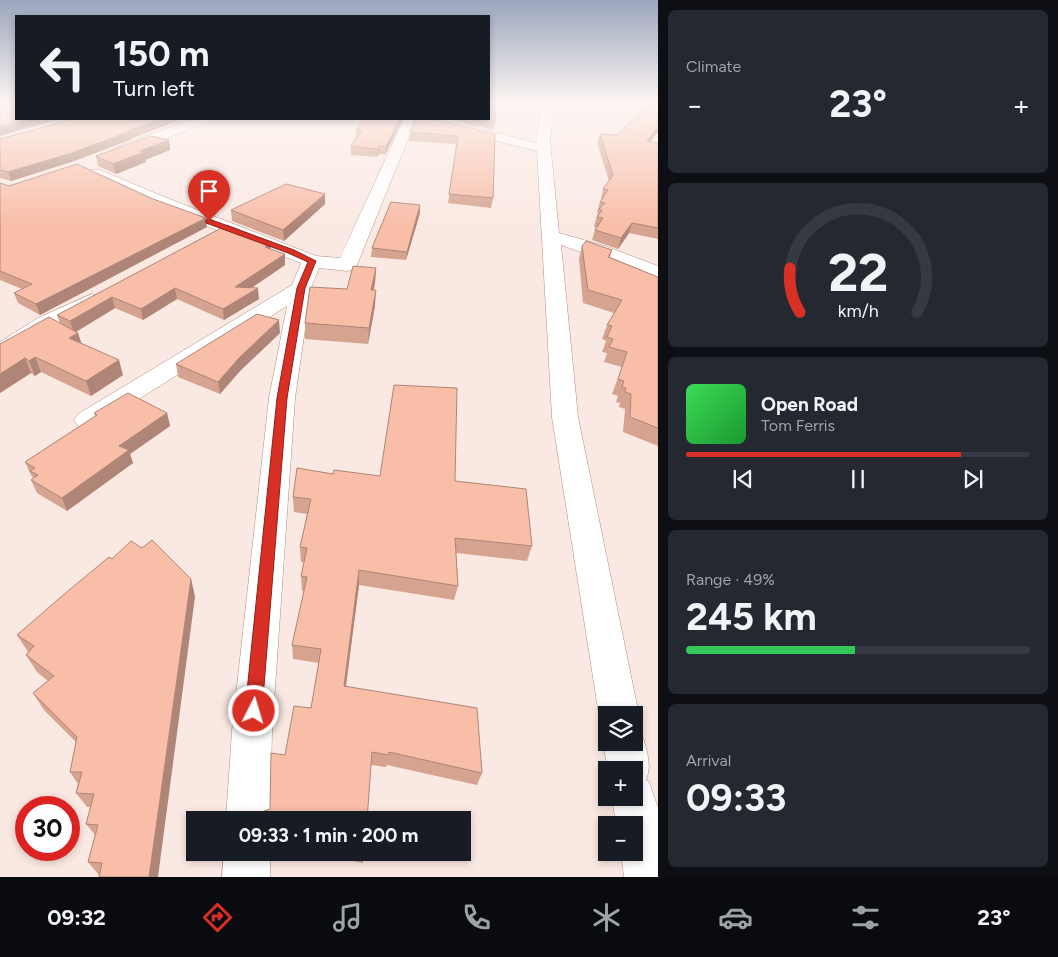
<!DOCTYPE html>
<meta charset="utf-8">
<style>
body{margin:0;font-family:Figtree,sans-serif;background:#242831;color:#f1f3f6;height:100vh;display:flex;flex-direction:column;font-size:19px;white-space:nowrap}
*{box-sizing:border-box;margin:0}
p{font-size:16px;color:#9ea1a6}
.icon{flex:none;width:28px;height:28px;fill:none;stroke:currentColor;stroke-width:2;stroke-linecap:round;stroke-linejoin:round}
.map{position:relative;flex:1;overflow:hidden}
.panel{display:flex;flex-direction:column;gap:10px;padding:10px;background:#0d0f14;width:400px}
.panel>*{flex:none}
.top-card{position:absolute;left:15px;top:15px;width:475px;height:105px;border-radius:0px;box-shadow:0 2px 8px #0003;background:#171b24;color:#f1f3f6;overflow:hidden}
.fabs{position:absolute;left:598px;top:706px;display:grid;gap:10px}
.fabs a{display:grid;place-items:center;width:45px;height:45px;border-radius:0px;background:#171b24;box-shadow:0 2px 8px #0003;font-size:25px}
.speed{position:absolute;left:15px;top:796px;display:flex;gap:10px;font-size:25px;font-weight:700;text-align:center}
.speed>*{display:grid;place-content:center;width:65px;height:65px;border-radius:50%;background:#171b24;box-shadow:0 2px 8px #0003;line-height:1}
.speed .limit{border:8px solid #d22;background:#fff;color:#111}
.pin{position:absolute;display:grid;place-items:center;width:42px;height:42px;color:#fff;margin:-51px -21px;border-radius:50% 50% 50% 0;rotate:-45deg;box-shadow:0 0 5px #0007}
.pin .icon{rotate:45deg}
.me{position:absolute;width:55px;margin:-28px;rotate:5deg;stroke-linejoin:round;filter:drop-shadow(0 0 4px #0008)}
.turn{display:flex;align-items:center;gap:18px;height:105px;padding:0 15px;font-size:22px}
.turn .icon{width:65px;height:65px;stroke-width:2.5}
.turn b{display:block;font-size:35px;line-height:42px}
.big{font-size:38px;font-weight:700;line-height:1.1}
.panel .widget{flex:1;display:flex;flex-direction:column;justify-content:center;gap:8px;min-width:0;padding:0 18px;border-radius:8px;background:#242831}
.panel .dial{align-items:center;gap:0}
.dial svg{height:130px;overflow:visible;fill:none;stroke:#363941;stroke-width:7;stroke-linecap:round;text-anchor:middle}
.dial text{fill:#f1f3f6;stroke:none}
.song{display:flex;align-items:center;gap:15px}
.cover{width:60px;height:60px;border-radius:8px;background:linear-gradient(135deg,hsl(130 70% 55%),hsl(130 70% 35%))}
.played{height:5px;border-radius:2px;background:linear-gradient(90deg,#d93025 80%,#363941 80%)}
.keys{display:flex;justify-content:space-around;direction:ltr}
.heat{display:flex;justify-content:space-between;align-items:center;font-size:28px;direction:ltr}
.charge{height:8px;border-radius:4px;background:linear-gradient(90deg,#34c759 49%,#363941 0)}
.trip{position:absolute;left:186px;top:811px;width:285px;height:50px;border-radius:0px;background:#171b24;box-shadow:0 2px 8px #0003;font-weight:700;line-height:50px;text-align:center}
.tab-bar{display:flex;height:80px;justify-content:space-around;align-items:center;background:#090b0e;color:#9ea1a6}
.tab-bar .icon{width:35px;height:35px}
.tab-bar .selected{color:#d93025}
.tab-bar b{font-size:22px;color:#f1f3f6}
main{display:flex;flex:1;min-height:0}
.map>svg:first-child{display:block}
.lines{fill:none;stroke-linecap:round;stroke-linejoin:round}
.minor-casing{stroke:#b38e80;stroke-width:1}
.minor{fill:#fff;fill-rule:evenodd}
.wall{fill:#d5a390}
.shaded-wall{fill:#ae8576}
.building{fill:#f8bea8;stroke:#ae8576}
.route{fill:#d93025;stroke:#8d1f18}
</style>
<main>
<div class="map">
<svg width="658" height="877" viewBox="0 0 658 877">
<rect width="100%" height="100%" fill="#fae9e3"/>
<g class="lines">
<g class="minor-casing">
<path id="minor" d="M542 103H554L550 141 559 233 605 246 658 266V279L561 245 578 417 639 715 635 726 639 727C645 744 653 763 646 780L649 782 658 808V877H624L621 852H634V825H616L612 798H634V770H608L603 742 606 735V742H634V715H606V730L599 715 552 417 537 151 453 130 451 127 458 123 536 143Z
M610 103H636L658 106V114L616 107Z
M192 119H209L208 122 127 153H117L115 150 117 147Z
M404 119H416L357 265 354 269 347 271 319 268 311 288 295 398 272 731 270 820H226L232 731 269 398 287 306 96 426 87 429 78 426 74 420 78 414 292 285 301 263 155 206 90 176 87 173 90 170H100L167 198 316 256 340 258Z
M92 294 99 296 103 300 99 304 54 328 8 357 0 359V342L38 318Z
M224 852H270V877H222Z"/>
</g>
<use href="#minor" class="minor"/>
</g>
<path class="wall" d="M73 119H183L132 138V139L74 161 11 181 0 178V139Z
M403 119 385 155 379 154 377 157 351 155V146L356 138V130Z
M448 119H489L495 122 494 130Z
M410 132 495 134 493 198 491 208 448 203 457 144 409 141Z
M600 134 658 143V239L629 233 618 249 592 240 595 230 596 227H594L598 212H597L600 202 602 199H601L603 189 609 181 597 143Z
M169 140 170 150 145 160 146 162 116 174 98 166 96 156Z
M0 183 9 186 207 227 40 315 18 303 14 293 22 289 0 280Z
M325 204 284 241 232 221 231 210Z
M420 213 406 260 371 257 372 248Z
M270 242 271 249 285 265 252 288 259 299 224 320 177 299 143 320 115 308 76 332 78 333 81 343 123 375 91 396 41 372 35 376 31 373 0 393V344L60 323 57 315Z
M582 246 612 250 610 257 658 277V446L623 432 625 409 619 407 620 403 616 402 618 396 612 394 622 367 604 362 607 353 602 352 606 341 602 339 607 325 614 313 583 303 579 259Z
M376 268 375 283 374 290 375 306 368 344 305 339V323L347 289Z
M280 333 240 371 220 394 178 377 176 364Z
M94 413H167L170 426 130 454 133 463 67 511 37 493 31 480 34 479 31 475 25 462 95 416Z
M333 474 380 476 455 481 532 546 527 561 456 553 458 586 454 600 359 585 346 686 482 773 477 785 387 765 386 767 371 765 270 809 285 755 311 708 319 663 293 659 292 645 304 591H302L301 576 304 562H301L300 547 307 514 294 512 293 497Z
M112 559 191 579 195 597 100 875H99L88 862 95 835 86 824 91 807H87L76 793 78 784 70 772 76 742 44 710 33 693 48 681 37 672 26 655 28 652 17 635Z
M303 852H364L363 863Z"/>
<path class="shaded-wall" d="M31 119H60L0 136V127Z
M161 119H183L132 138V139L74 161 11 181 8 172Z
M400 119H403L385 155 386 146Z
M658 127V132L644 150 647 141Z
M169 140 170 150 145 160 146 162 116 174 113 164 140 151Z
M379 146V154L377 157 378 149Z
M325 194V204L284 241 283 230Z
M420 205V213L406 260 407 252Z
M206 218 207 227 40 315 36 304Z
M632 223 629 233 618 249 621 238Z
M270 242 271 253 265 247Z
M285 254V265L236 298 235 287Z
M376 268 375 283 370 306 371 290Z
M175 288 177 299 143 320 141 309Z
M258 288 259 299 224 320 223 309Z
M376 290 375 306 368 344 369 328Z
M112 297 115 308 74 333 70 321Z
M279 320 280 333 240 371 220 394 218 382 239 358Z
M78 333 83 348 69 338Z
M35 357 41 372 35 376 29 361Z
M25 358 31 373 0 393V374Z
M119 360 123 375 91 396 86 381Z
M167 413 170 426 130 454 133 463 67 511 62 498 119 446Z
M359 570V585L344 700V686Z
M191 579 195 597 158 877H149Z"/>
<path class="building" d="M11 103H16V119H31L0 127V105Z
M489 103H496L495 122 480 119H489Z
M647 106 658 107V127L647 141 658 143V228L632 223 621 238 595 230 603 218 597 217 602 210 599 209 605 203 600 202 608 190 603 189 613 175 600 134 617 135Z
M73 119H161L127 131H131L72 153 8 172 0 170V139Z
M363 119H400L386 146H379L378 149 351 146 362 130H356Z
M415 119H434L495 134 493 198 449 194 458 136 410 132Z
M151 136 169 140 140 151 144 152 113 164 96 156Z
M77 164 153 199 206 218 36 304 14 293 32 284 0 271V183L9 186Z
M286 184 325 194 283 230 231 210Z
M391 202 420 205 407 252 372 248Z
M227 225 270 242 265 247 285 254 235 287 258 288 223 309 175 288 141 309 112 297 70 321 57 315Z
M586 241 612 250 608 257 658 277V428L630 417 631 394 625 392 626 388 622 387 624 381 618 379 627 352 609 347 613 339 607 337 612 326 607 325 622 300 588 290 582 246Z
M353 266 376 268 371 290H376L369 328 305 323 310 287 347 289Z
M257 314 279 320 239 358 218 382 176 364Z
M49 317 78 333 69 338 119 360 86 381 35 357 29 361 25 358 0 374V344Z
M394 385 457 388 455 481 526 489 532 546 455 538 458 586 359 570 344 686 477 708 482 773 389 752 388 755 372 752 367 820H264V811L270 809 271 753 285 755 294 706 311 708 321 649 292 645 307 577 301 576 307 548 300 547 311 499 293 497 297 468 333 474 334 470 380 476Z
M128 393 167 413 119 446 129 450 62 498 31 480 38 475 30 471 35 468 25 462 97 415 94 413Z
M152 540 191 579 149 877H99L102 863 88 862 98 825 86 824 94 794 76 793 82 772H70L77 737 33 693 54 676 26 655 34 646 17 635 68 591 109 557 112 559 131 541 142 548Z"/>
<linearGradient id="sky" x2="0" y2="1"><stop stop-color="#9ba6bd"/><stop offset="0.46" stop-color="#fdf5f2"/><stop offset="1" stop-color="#fdf5f2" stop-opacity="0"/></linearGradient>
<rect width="658" height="225" fill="url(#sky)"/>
<path class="route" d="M209 219 294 250 316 261 305 288 287 398 262 711 260 717 254 719 248 717 245 711 277 398 297 288 308 262 288 253 206 223V220Z"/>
</svg>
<div class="fabs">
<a><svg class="icon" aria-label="layers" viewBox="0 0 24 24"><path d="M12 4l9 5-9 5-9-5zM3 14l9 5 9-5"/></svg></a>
<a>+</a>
<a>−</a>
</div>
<div class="speed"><div class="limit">30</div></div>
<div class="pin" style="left:209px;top:221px;background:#d93025"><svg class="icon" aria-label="arrive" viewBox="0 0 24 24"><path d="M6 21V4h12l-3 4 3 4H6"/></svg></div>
<svg class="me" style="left:254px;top:711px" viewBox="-20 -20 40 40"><circle r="17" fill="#d93025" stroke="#fff" stroke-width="3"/><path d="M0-11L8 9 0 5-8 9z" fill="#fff"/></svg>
<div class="trip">09:33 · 1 min · 200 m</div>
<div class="top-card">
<div class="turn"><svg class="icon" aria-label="left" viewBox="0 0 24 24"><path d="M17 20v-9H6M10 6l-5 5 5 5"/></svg><div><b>150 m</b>Turn left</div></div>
</div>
</div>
<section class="panel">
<div class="widget"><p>Climate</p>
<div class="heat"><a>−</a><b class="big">23°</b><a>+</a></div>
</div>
<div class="widget dial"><svg viewBox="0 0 100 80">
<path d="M14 69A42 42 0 1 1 86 69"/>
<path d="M14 69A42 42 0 0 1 8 42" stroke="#d93025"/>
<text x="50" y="56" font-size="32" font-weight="700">22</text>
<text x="50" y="72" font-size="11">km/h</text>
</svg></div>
<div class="widget">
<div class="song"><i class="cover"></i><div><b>Open Road</b><p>Tom Ferris</p></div></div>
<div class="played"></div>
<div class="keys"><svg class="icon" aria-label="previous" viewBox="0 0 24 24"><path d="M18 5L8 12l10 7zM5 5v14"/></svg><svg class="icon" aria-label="pause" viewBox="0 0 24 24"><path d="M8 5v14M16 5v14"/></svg><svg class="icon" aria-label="next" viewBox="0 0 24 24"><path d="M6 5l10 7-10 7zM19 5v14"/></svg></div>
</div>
<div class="widget"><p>Range · 49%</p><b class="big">245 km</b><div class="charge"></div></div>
<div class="widget"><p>Arrival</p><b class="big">09:33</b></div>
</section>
</main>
<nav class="tab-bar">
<b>09:32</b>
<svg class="icon selected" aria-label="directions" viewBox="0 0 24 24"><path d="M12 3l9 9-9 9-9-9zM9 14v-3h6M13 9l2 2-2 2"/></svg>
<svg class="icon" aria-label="music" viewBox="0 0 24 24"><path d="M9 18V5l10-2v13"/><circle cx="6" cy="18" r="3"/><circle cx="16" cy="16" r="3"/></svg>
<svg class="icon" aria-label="phone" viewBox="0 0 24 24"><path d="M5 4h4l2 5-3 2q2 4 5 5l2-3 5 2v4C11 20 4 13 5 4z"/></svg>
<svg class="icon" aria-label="climate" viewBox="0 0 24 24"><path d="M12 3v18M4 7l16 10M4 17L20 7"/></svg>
<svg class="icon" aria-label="car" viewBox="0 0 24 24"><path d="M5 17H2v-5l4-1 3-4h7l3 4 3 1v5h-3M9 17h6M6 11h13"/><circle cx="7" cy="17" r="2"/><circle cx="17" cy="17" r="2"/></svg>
<svg class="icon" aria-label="filters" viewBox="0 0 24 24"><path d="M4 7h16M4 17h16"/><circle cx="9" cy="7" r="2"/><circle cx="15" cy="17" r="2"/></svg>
<b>23°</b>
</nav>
